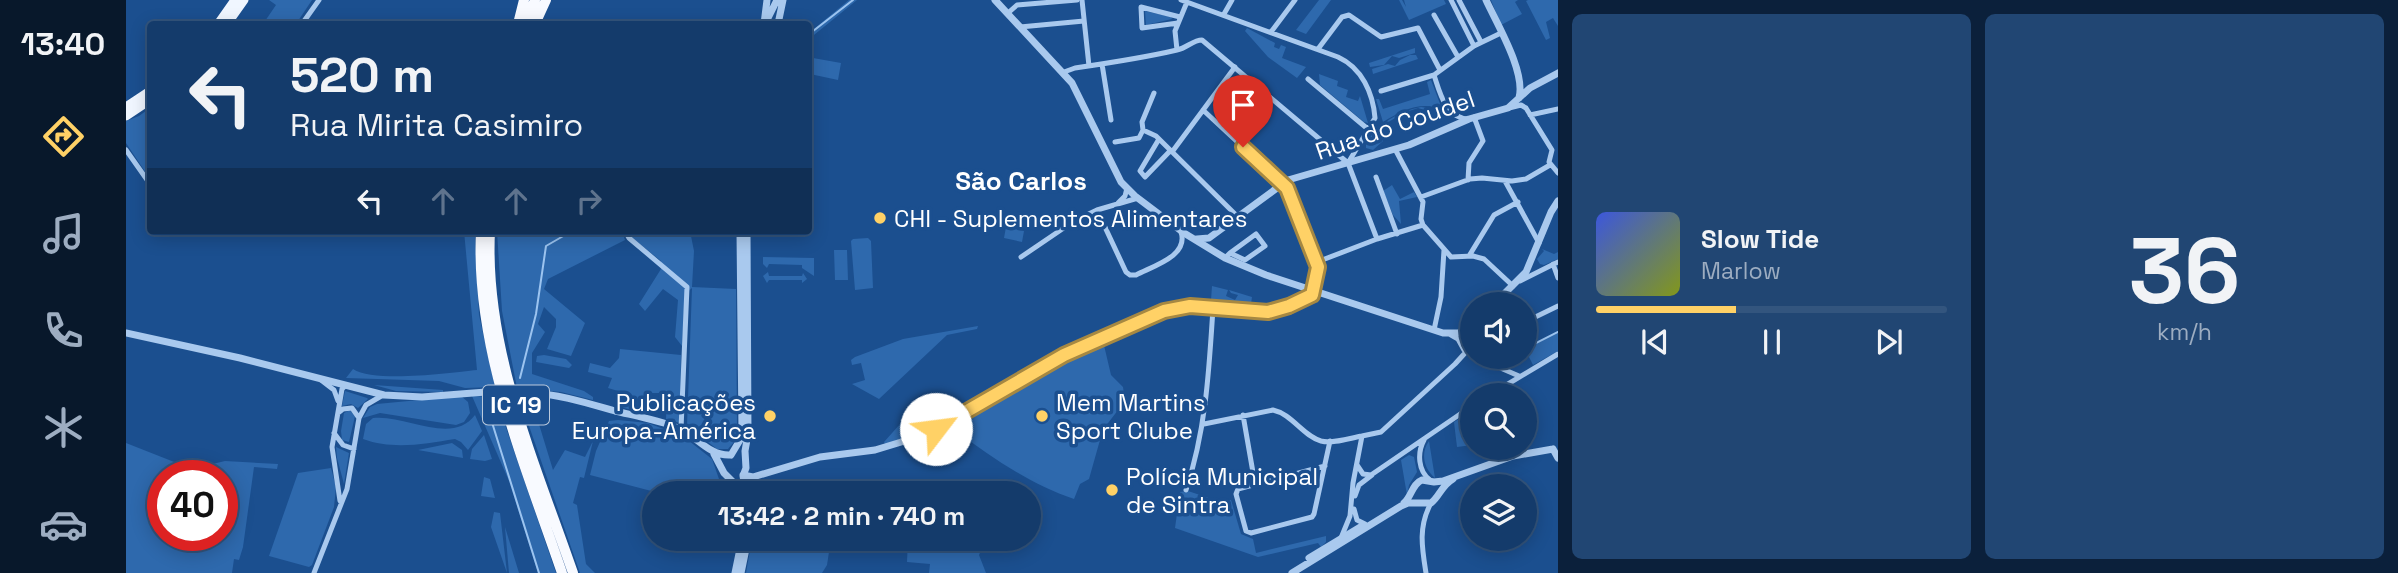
<!DOCTYPE html>
<html lang="pt">
<meta charset="utf-8">
<style>
body{margin:0;font-family:"Space Grotesk",sans-serif;background:#214673;color:#f1f3f6;height:100vh;display:flex;flex-direction:column;font-size:26px;white-space:nowrap}
*{box-sizing:border-box;margin:0}
p{font-size:23px;color:#9dadc1}
.icon{flex:none;width:38px;height:38px;fill:none;stroke:currentColor;stroke-width:2;stroke-linecap:round;stroke-linejoin:round}
.map{position:relative;flex:1;overflow:hidden}
.side{display:flex;flex-direction:column;gap:14px;padding:14px;background:#0b203b;width:840px}
.side>*{flex:none}
.hud{position:absolute;left:21px;top:21px;width:665px;height:214px;border-radius:7px;box-shadow:0 4px 18px #0003,0 0 0 2px #33557e;background:#143b6b;color:#f1f3f6;overflow:hidden}
.controls{position:absolute;left:1334px;top:292px;display:grid;gap:14px}
.controls a{display:grid;place-items:center;width:77px;height:77px;border-radius:50%;background:#143b6b;box-shadow:0 4px 18px #0003,0 0 0 2px #33557e;font-size:35px}
.speed{position:absolute;left:21px;top:460px;display:flex;gap:14px;font-size:35px;font-weight:700;text-align:center}
.speed>*{display:grid;place-content:center;width:91px;height:91px;border-radius:50%;background:#143b6b;box-shadow:0 4px 18px #0003,0 0 0 2px #33557e;line-height:1}
.speed .limit{border:10px solid #d22;background:#fff;color:#111}
.pin{position:absolute;display:grid;place-items:center;width:60px;height:60px;color:#fff;margin:-72px -30px;border-radius:50% 50% 50% 0;rotate:-45deg;box-shadow:0 0 7px #0007}
.pin .icon{rotate:45deg}
.me{position:absolute;width:77px;margin:-38px;rotate:60deg;stroke-linejoin:round;filter:drop-shadow(0 0 5px #0008)}
.turn{display:flex;align-items:center;gap:24px;height:147px;padding:0 28px;font-size:32px}
.turn .icon{width:91px;height:91px;stroke-width:2.5}
.turn b{display:block;font-size:49px;line-height:60px}
.lanes{display:flex;align-items:center;height:66px;padding:0 28px;background:#0003;justify-content:center;gap:35px;direction:ltr}
.lanes .off{opacity:.35}
.side .tile{flex:1;display:flex;flex-direction:column;justify-content:center;gap:10px;min-width:0;padding:0 24px;border-radius:10px;background:#214673}
.side .dial{align-items:center;gap:0}
.dial b{font-size:91px;line-height:1}
.song{display:flex;align-items:center;gap:21px}
.cover{width:84px;height:84px;border-radius:10px;background:linear-gradient(135deg,hsl(230 70% 55%),hsl(70 70% 35%))}
.played{height:7px;border-radius:4px;background:linear-gradient(90deg,#ffd166 40%,#33557e 40%)}
.keys{display:flex;justify-content:space-around;direction:ltr}
.side .tiles{flex:1;display:grid;gap:14px;grid-template-columns:repeat(2,1fr)}
.trip{position:absolute;left:516px;top:481px;width:399px;height:70px;border-radius:35px;background:#143b6b;box-shadow:0 4px 18px #0003,0 0 0 2px #33557e;font-weight:800;line-height:70px;text-align:center}
main{display:flex;flex:1;min-height:0}
.menu{display:flex;flex-direction:column;width:126px;justify-content:space-around;align-items:center;background:#08182b;color:#9dadc1}
.menu .icon{width:49px;height:49px}
.menu .selected{color:#ffd166}
.menu b{font-size:32px;color:#f1f3f6}
.map>svg:first-child{display:block}
.green{fill:#2e69ad;fill-rule:evenodd}
.lines{fill:none;stroke-linecap:round;stroke-linejoin:round}
.stream{stroke:#9cc4f0;stroke-width:2}
.minor{stroke:#a9c9ee;stroke-width:5}
.tertiary{stroke:#a9c9ee;stroke-width:7}
.primary{stroke:#f0f6ff;stroke-width:9}
.trunk{stroke:#f8faff;stroke-width:10}
.tertiary-bridge{stroke:#a9c9ee;stroke-width:7}
.route-casing{stroke:#a68842;stroke-width:18}
.route{stroke:#ffd166;stroke-width:12}
.poi-dot{fill:#ffd166;stroke:#1b4f8f;stroke-width:2.5}
.labels{text-anchor:middle;dominant-baseline:central;stroke-width:7;stroke-linejoin:round;paint-order:stroke}
.shield{fill:#1b4f8f;stroke:#bbcadd;stroke-width:2}
.shield-label{font-size:23px;font-weight:bold;fill:#fff}
.street-label{font-size:24px;fill:#fff;stroke:#1b4f8f}
.poi-label{font-size:24px;fill:#fff;stroke:#1b4f8f;text-anchor:start}
.neighbourhood-label{font-size:26px;font-weight:bold;fill:#fff;stroke:#1b4f8f}
</style>
<main>
<nav class="menu">
<b>13:40</b>
<svg class="icon selected" aria-label="directions" viewBox="0 0 24 24"><path d="M12 3l9 9-9 9-9-9zM9 14v-3h6M13 9l2 2-2 2"/></svg>
<svg class="icon" aria-label="music" viewBox="0 0 24 24"><path d="M9 18V5l10-2v13"/><circle cx="6" cy="18" r="3"/><circle cx="16" cy="16" r="3"/></svg>
<svg class="icon" aria-label="phone" viewBox="0 0 24 24"><path d="M5 4h4l2 5-3 2q2 4 5 5l2-3 5 2v4C11 20 4 13 5 4z"/></svg>
<svg class="icon" aria-label="climate" viewBox="0 0 24 24"><path d="M12 3v18M4 7l16 10M4 17L20 7"/></svg>
<svg class="icon" aria-label="car" viewBox="0 0 24 24"><path d="M5 17H2v-5l4-1 3-4h7l3 4 3 1v5h-3M9 17h6M6 11h13"/><circle cx="7" cy="17" r="2"/><circle cx="17" cy="17" r="2"/></svg>
</nav>
<div class="map">
<svg width="1432" height="573" viewBox="0 0 1432 573">
<rect width="100%" height="100%" fill="#1b4f8f"/>
<path class="green" d="M143 0H186L170 24H137L150 5Z
M723 0H731L683 39V33Z
M1193 0H1205L1180 34 1170 30Z
M1273 0H1276L1280 7 1278 0H1318L1320 4 1283 20Z
M1365 0H1392L1389 2 1396 14 1375 25Z
M1402 0H1432V26L1427 18 1420 22 1424 38 1420 40 1400 1Z
M1019 11 1045 17 1046 19 1020 25Z
M1121 28 1149 43 1148 47 1153 49 1155 45 1160 47 1156 58 1180 67 1171 78 1142 57 1119 31Z
M1289 48V53L1273 58 1266 56 1258 65 1244 67 1243 63Z
M1284 55H1290L1292 59 1247 74 1246 69 1262 64 1269 66 1274 60Z
M687 58 715 63 712 80 684 74Z
M1193 74 1212 81 1211 86 1222 90 1220 97 1232 101 1234 96 1242 123 1238 122 1194 85Z
M1305 80 1316 109C1293 101 1276 111 1257 122L1250 99H1253L1257 109 1304 94 1301 82Z
M1295 107 1314 110 1328 117H1318L1309 109 1302 111 1292 108 1280 112 1257 125 1250 134 1253 135 1257 141 1247 150 1240 148V142C1253 124 1272 111 1295 107Z
M24 108V179L0 143V121L13 116Z
M1266 185 1274 199 1288 192 1291 197 1273 201 1275 224 1267 215 1257 191Z
M880 227 898 231 896 242 878 238Z
M338 231H349L353 315 369 387 339 388 313 381 220 378 227 369C248 383 324 373 351 370Z
M371 231H496L499 240 422 279 418 289 459 323 445 356 421 349 430 327V319L418 307 412 324 419 332 406 353V374L458 391 467 397V400L435 392 391 388 376 311Z
M501 231H564L568 251 566 287 610 289 611 429 608 442 602 449H591L561 426 566 288 559 294 556 346 549 337 552 300 537 289 519 311 513 304 535 269V261L504 236Z
M742 238 745 241 747 288 729 290 725 241 727 239Z
M1416 249 1428 254 1432 252V259L1418 265 1414 264 1411 259 1418 251Z
M708 250H721L722 280H709Z
M637 257 688 258V276L676 268V265L643 264 641 268 637 264Z
M642 272 643 276H676L677 273 681 279 676 283V280H643L641 283 637 276Z
M1086 286 1102 290 1100 296 1109 300 1112 295 1105 293 1103 290 1126 297 1125 304 1085 300Z
M852 326 851 329 821 335 753 399 726 384 739 380 735 363 726 365 725 360 729 357 777 339Z
M1432 333V351L1407 365 1399 349Z
M977 341 985 375 997 387 999 401 979 427 980 430 974 434 976 438 974 440 963 479 954 484 948 499C905 485 865 457 829 430L830 423 941 357Z
M494 349 555 355 554 423 540 419 541 393H520L519 413 490 406 492 391 482 388 486 378 462 372 464 363 484 368 493 358Z
M418 355 440 359 446 365 443 368 410 362 411 356Z
M248 385 317 390V392L270 391Z
M219 391 241 398 242 399 232 408 225 404 216 406Z
M335 396 342 402 344 413 338 422 330 425 254 413 237 418 244 407 251 404Z
M346 396 372 397 376 416 430 573H412L383 481Z
M393 397 405 398 427 470 439 450 459 457 467 441 458 478 454 477 447 503 451 505 460 564 469 573H454Z
M792 404 803 414 795 424 798 428 810 423 812 425 794 433 759 444 758 442Z
M224 410 229 416 223 442 216 440 215 431 218 413Z
M1346 411V445L1331 447 1328 422Z
M349 415 356 431 342 450 335 442 329 439C298 444 267 450 237 439L240 424 247 418C279 414 326 446 349 415Z
M492 420 522 423 558 437 586 459 593 479 603 485 608 493H533L464 475 470 451 483 421Z
M358 435 366 459 359 461 344 459 346 449Z
M1303 441 1309 478C1298 469 1294 453 1303 441Z
M0 443 66 469 99 461 152 464 151 469 128 467 117 547 113 560 108 559 106 573H0ZM37 476H96V536H37Z
M326 443 336 450 337 458 292 450Z
M210 447 223 453 218 484 211 458Z
M1283 455 1288 457 1291 472 1283 485 1281 495 1275 460Z
M205 468 210 487 208 507 186 565 183 567 143 556 172 473Z
M358 477 364 479 369 498 355 496Z
M774 487 819 489 835 493H736Z
M1062 491 1095 502 1105 500 1115 534 1127 539 1130 553 1200 536V542L1195 547 1192 543 1132 557 1049 528 1054 492Z
M368 512 374 513 381 573 365 527Z
M379 527 393 573H383Z
M626 539H705L701 565 696 573H620Z
M782 539H860L853 555 860 573H803L804 564 781 562Z"/>
<g class="lines">
<path class="stream" d="M682 35 727 0
M1398 349 1432 332
M1373 364 1383 357
M394 378 410 314 420 246 446 231
M364 416 413 573"/>
<path class="minor" d="M956 0 963 66
M1055 0 1212 57C1236 68 1247 93 1249 118L1222 163
M1325 0 1348 46
M1333 0 1355 42
M882 13 891 5 951 0
M1098 14 1106 0
M1308 15 1332 57
M1052 23 1016 28 1015 7 1054 17
M176 24 193 0
M894 27 958 21
M1145 32 1169 0
M1192 49 1216 17 1223 15 1255 37 1292 28 1314 70
M1051 50 1049 31 1061 2
M976 64 985 120
M938 72 949 68C983 63 1017 58 1051 50 1061 48 1067 40 1076 40L1222 163
M1308 75C1314 93 1319 118 1343 119
M1182 79 1243 130
M1255 91 1308 75 1348 46 1375 33
M1383 108 1395 105 1400 108 1426 150 1423 162 1432 173
M1077 110 1161 188 1192 267 1188 292
M1404 115 1432 109
M1017 130 1030 136 1112 217
M1033 139 1014 171 1019 177 1044 151
M989 142 1013 138 1017 130 1016 122 1028 93
M1269 149 1297 202 1295 219 1297 225 1325 257 1347 256 1358 259 1387 286
M0 150 24 184
M1046 152 1109 67
M1250 177 1271 234
M1342 180 1343 163 1357 141 1348 117
M1379 181 1413 243
M1295 197 1344 179 1356 178 1386 181 1400 179 1424 165
M992 203 999 196 1001 188
M971 210 1000 272 1004 275H1010C1027 266 1063 256 1055 232
M499 231 503 238 561 287 555 429
M1251 239 1297 225
M1343 256 1368 215 1392 202
M895 257 948 221 971 210 1012 198
M1099 258 1104 253 1119 260 1139 246 1130 234 1104 253
M1191 262 1251 239 1222 163
M1427 264 1432 278
M1394 281 1432 262
M1399 322 1432 306
M1308 330 1315 297 1318 250
M1325 335 1332 339 1338 350
M1349 357 1393 376
M195 380 208 390 212 401
M1362 396 1432 354
M212 413 217 409 226 408 233 418
M1117 415 1129 484
M1078 424 1147 410C1166 414 1177 436 1195 441 1207 444 1224 438 1236 436
M208 433 217 445 228 449
M1298 440C1291 453 1292 471 1304 480
M1231 465 1237 474 1245 475 1346 406
M1199 466 1112 489 1110 494 1120 531 1125 533 1186 517 1188 514 1204 441
M1060 490C1080 430 1083 370 1087 308
M1229 496 1233 485 1246 475
M214 501 206 447 216 389 220 385
M1228 509 1231 520 1239 524
M1215 538 1224 516 1227 483 1236 436 1255 432 1329 364 1339 353 1343 327
M188 573 221 489 233 418 240 405 257 395
M1300 573C1296 548 1292 527 1305 503"/>
<path class="tertiary" d="M869 0 946 83 995 182 1009 196 1058 233 1099 258 1140 275 1317 333H1333L1346 324
M1360 0C1371 24 1400 72 1393 98
M638 24 641 0
M639 24 651 0
M652 24 657 0
M1071 239 1083 238 1162 180 1283 145 1343 119 1382 108 1404 88 1432 73
M1368 304 1400 272 1425 212 1432 201
M0 333 114 358 258 395 296 397 360 392
M404 393C433 394 461 403 489 411 510 416 532 420 552 428 571 436 583 456 604 455
M1427 449 1432 458
M588 454 598 473 609 484 613 494
M605 455 614 440 616 431 614 231
M617 475 627 477 694 457 749 450 795 436 951 349 1039 311 1064 306 1142 312 1163 306 1179 299 1188 292
M620 494 617 476 620 468 619 451 622 434 621 231
M1278 503C1286 496 1286 484 1296 480L1308 482 1317 481 1387 456 1427 449
M1183 558 1236 526
M609 573 616 539
M615 573 622 539
M1166 573 1275 506 1282 503H1305C1314 496 1315 486 1327 479"/>
<path class="primary" d="M92 24 109 0
M101 24 118 0
M0 107 24 91
M0 116 24 100"/>
<path class="trunk" d="M392 24 398 0
M399 24 409 0
M409 24 420 0
M355 231C349 349 399 464 436 573
M364 231C358 349 409 463 447 573"/>
<path class="tertiary-bridge" d="M360 392 404 393"/>
</g>
<g class="lines">
<g class="route-casing">
<path id="route" d="M810 429 938 355 1038 311 1064 306 1142 312 1163 306 1186 295 1192 267 1161 188 1117 147"/>
</g>
<use href="#route" class="route"/>
</g>
<g class="poi-dot">
<circle cx="754" cy="218" r="7"/>
<circle cx="644" cy="416" r="7"/>
<circle cx="916" cy="416" r="7"/>
<circle cx="986" cy="490" r="7"/>
</g>
<g class="labels">
<rect class="shield" x="357" y="385.5" width="66" height="39" rx="5"/>
<g class="shield-label">
<text x="390" y="405">IC 19</text>
</g>
<g class="street-label">
<text transform="translate(1269 125) rotate(-19)">Rua do Coudel</text>
</g>
<g class="poi-label">
<text x="768" y="218">CHI - Suplementos Alimentares</text>
<text x="630" y="402" text-anchor="end">Publicações<tspan x="630" dy="28">Europa-América</tspan></text>
<text x="930" y="402">Mem Martins<tspan x="930" dy="28">Sport Clube</tspan></text>
<text x="1000" y="476">Polícia Municipal<tspan x="1000" dy="28">de Sintra</tspan></text>
</g>
<g class="neighbourhood-label">
<text x="895" y="181">São Carlos</text>
</g>
</g>
</svg>
<div class="controls">
<a><svg class="icon" aria-label="sound" viewBox="0 0 24 24"><path d="M4 9h4l5-4v14l-5-4H4zM17 9q2 3 0 6"/></svg></a>
<a><svg class="icon" aria-label="search" viewBox="0 0 24 24"><circle cx="10" cy="10" r="6"/><path d="M15 15l6 6"/></svg></a>
<a><svg class="icon" aria-label="layers" viewBox="0 0 24 24"><path d="M12 4l9 5-9 5-9-5zM3 14l9 5 9-5"/></svg></a>
</div>
<div class="speed"><div class="limit">40</div></div>
<div class="pin" style="left:1117px;top:147px;background:#d93025"><svg class="icon" aria-label="arrive" viewBox="0 0 24 24"><path d="M6 21V4h12l-3 4 3 4H6"/></svg></div>
<svg class="me" style="left:810px;top:429px" viewBox="-20 -20 40 40"><circle r="19" fill="#fff"/><path d="M0-13L10 11 0 6-10 11z" fill="#ffd166"/></svg>
<div class="trip">13:42 · 2 min · 740 m</div>
<div class="hud">
<div class="turn"><svg class="icon" aria-label="left" viewBox="0 0 24 24"><path d="M17 20v-9H6M10 6l-5 5 5 5"/></svg><div><b>520 m</b>Rua Mirita Casimiro</div></div>
<div class="lanes"><svg class="icon" aria-label="left" viewBox="0 0 24 24"><path d="M17 20v-9H6M10 6l-5 5 5 5"/></svg><svg class="icon off" aria-label="ahead" viewBox="0 0 24 24"><path d="M12 20V5M6 11l6-6 6 6"/></svg><svg class="icon off" aria-label="ahead" viewBox="0 0 24 24"><path d="M12 20V5M6 11l6-6 6 6"/></svg><svg class="icon off" aria-label="right" viewBox="0 0 24 24"><path d="M7 20v-9h11M14 6l5 5-5 5"/></svg></div>
</div>
</div>
<section class="side">
<div class="tiles">
<div class="tile">
<div class="song"><i class="cover"></i><div><b>Slow Tide</b><p>Marlow</p></div></div>
<div class="played"></div>
<div class="keys"><svg class="icon" aria-label="previous" viewBox="0 0 24 24"><path d="M18 5L8 12l10 7zM5 5v14"/></svg><svg class="icon" aria-label="pause" viewBox="0 0 24 24"><path d="M8 5v14M16 5v14"/></svg><svg class="icon" aria-label="next" viewBox="0 0 24 24"><path d="M6 5l10 7-10 7zM19 5v14"/></svg></div>
</div>
<div class="tile dial"><b>36</b><p>km/h</p></div>
</div>
</section>
</main>
